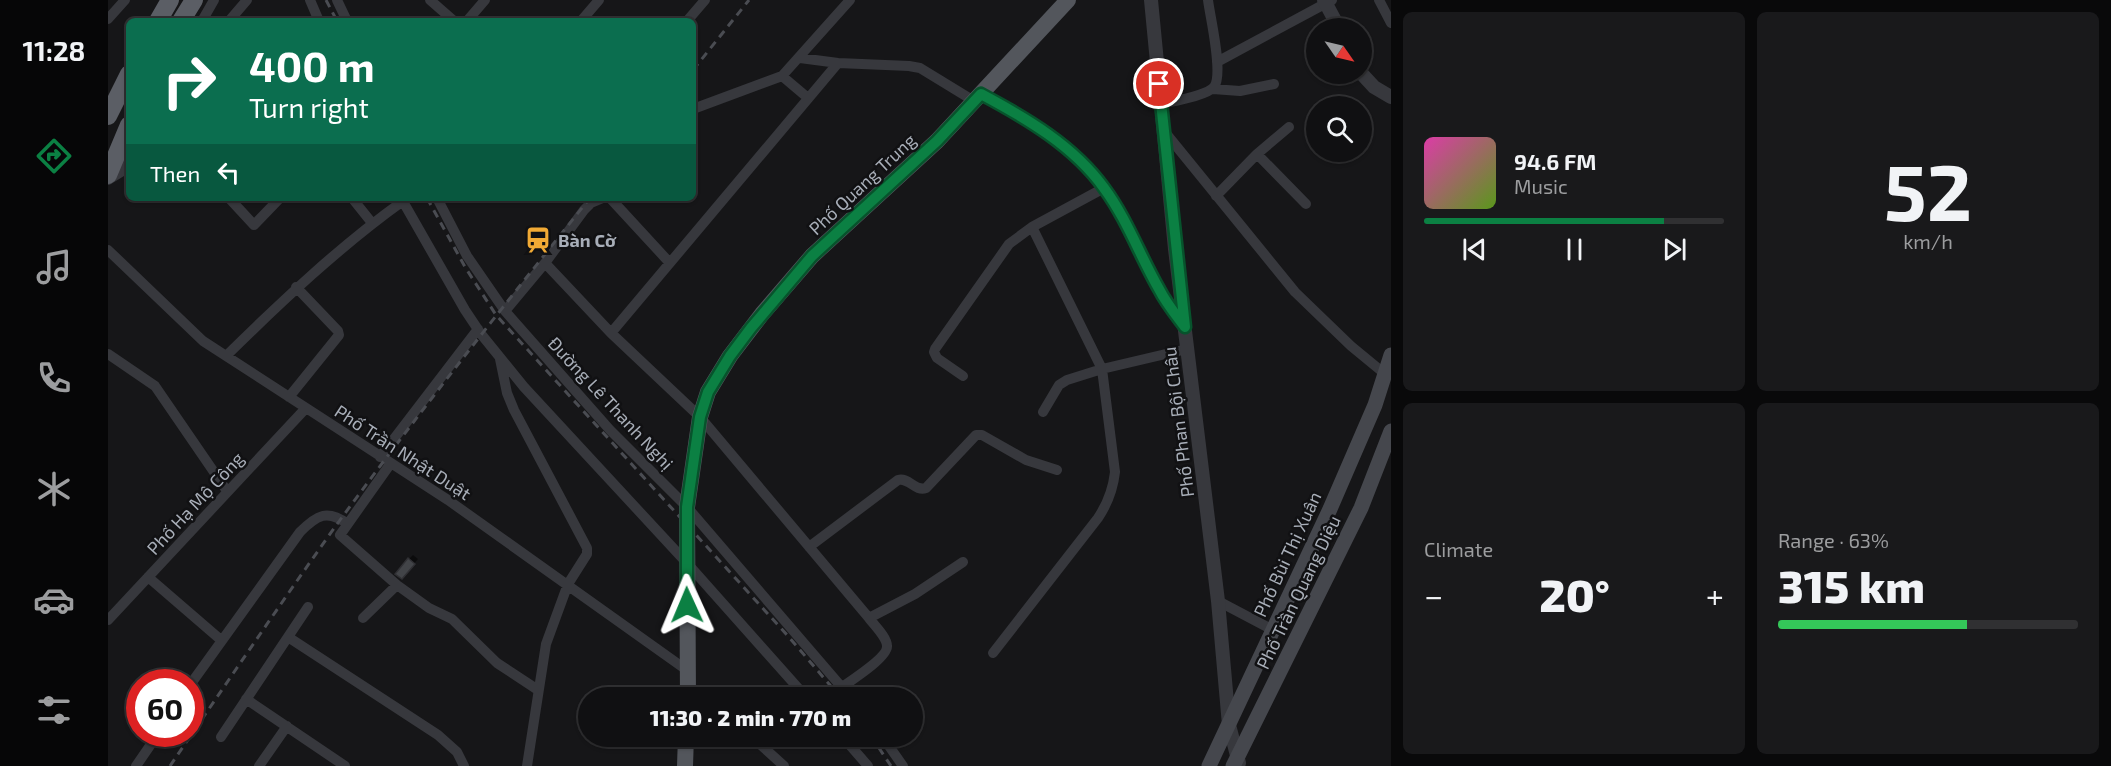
<!DOCTYPE html>
<meta charset="utf-8">
<style>
body{margin:0;font-family:"Exo 2",sans-serif;background:#19191b;color:#f1f3f6;height:100vh;display:flex;flex-direction:column;font-size:22px;white-space:nowrap}
*{box-sizing:border-box;margin:0}
p{font-size:20px;color:#9c9d9f}
.icon{flex:none;width:33px;height:33px;fill:none;stroke:currentColor;stroke-width:2;stroke-linecap:round;stroke-linejoin:round}
.map{position:relative;flex:1;overflow:hidden}
.sheet{display:flex;flex-direction:column;gap:12px;padding:12px;background:#09090a;width:720px}
.sheet>*{flex:none}
.top-card{position:absolute;left:18px;top:18px;width:570px;height:183px;border-radius:9px;box-shadow:0 2px 4px #0004,0 0 0 2px #303032;background:#0b6e4f;color:#fff;overflow:hidden}
.needle{width:39px;rotate:124deg}
.controls{position:absolute;left:1198px;top:18px;display:grid;gap:12px}
.controls a{display:grid;place-items:center;width:66px;height:66px;border-radius:50%;background:#101012;box-shadow:0 2px 4px #0004,0 0 0 2px #303032;font-size:30px}
.speed{position:absolute;left:18px;top:669px;display:flex;gap:12px;font-size:30px;font-weight:700;text-align:center}
.speed>*{display:grid;place-content:center;width:78px;height:78px;border-radius:50%;background:#101012;box-shadow:0 2px 4px #0004,0 0 0 2px #303032;line-height:1}
.speed .limit{border:9px solid #d22;background:#fff;color:#111}
.pin{position:absolute;display:grid;place-items:center;width:51px;height:51px;color:#fff;margin:-26px;border:3px solid #fff;border-radius:50%;box-shadow:0 2px 6px #0007}
.me{position:absolute;width:66px;margin:-33px;rotate:359deg;stroke-linejoin:round;filter:drop-shadow(0 0 4px #0008)}
.turn{display:flex;align-items:center;gap:21px;height:126px;padding:0 24px;font-size:27px}
.turn .icon{width:78px;height:78px;stroke-width:2.5}
.turn b{display:block;font-size:42px;line-height:51px}
.then{display:flex;align-items:center;height:57px;padding:0 24px;background:#0003;gap:12px;font-size:22px}
.big{font-size:45px;font-weight:800;line-height:1.1}
.sheet .tile{flex:1;display:flex;flex-direction:column;justify-content:center;gap:9px;min-width:0;padding:0 21px;border-radius:9px;background:#19191b}
.sheet .dial{align-items:center;gap:0}
.dial b{font-size:78px;line-height:1}
.song{display:flex;align-items:center;gap:18px}
.cover{width:72px;height:72px;border-radius:9px;background:linear-gradient(135deg,hsl(320 70% 55%),hsl(90 70% 35%))}
.played{height:6px;border-radius:3px;background:linear-gradient(90deg,#0b8043 80%,#303032 80%)}
.keys{display:flex;justify-content:space-around;direction:ltr}
.heat{display:flex;justify-content:space-between;align-items:center;font-size:33px;direction:ltr}
.charge{height:9px;border-radius:4px;background:linear-gradient(90deg,#34c759 63%,#303032 0)}
.sheet .tiles{flex:1;display:grid;gap:12px;grid-template-columns:repeat(2,1fr)}
.trip{position:absolute;left:470px;top:687px;width:345px;height:60px;border-radius:30px;background:#101012;box-shadow:0 2px 4px #0004,0 0 0 2px #303032;font-weight:800;line-height:60px;text-align:center}
main{display:flex;flex:1;min-height:0}
.dock{display:flex;flex-direction:column;width:108px;justify-content:space-around;align-items:center;background:#060607;color:#9c9d9f}
.dock .icon{width:42px;height:42px}
.dock .current{color:#0b8043}
.dock b{font-size:27px;color:#f1f3f6}
.map>svg:first-child{display:block}
.shadow{fill:#0007}
.building{fill:#424448;stroke:#303034;stroke-width:1.5}
.lines{fill:none;stroke-linecap:round;stroke-linejoin:round}
.minor{stroke:#37383d;stroke-width:10}
.tertiary{stroke:#37383d;stroke-width:14}
.secondary{stroke:#45474d;stroke-width:15}
.primary{stroke:#53565c;stroke-width:16}
.trunk{stroke:#5b5e65;stroke-width:18}
.rail{stroke:#4a4c52;stroke-width:3;stroke-dasharray:8 6;stroke-linecap:butt}
.route-casing{stroke:#07532c;stroke-width:15}
.route{stroke:#0b8043;stroke-width:10}
.labels{text-anchor:middle;dominant-baseline:central;stroke-width:5;stroke-linejoin:round;paint-order:stroke}
.street-label{font-size:18px;fill:#a8aeb8;stroke:#111113}
.poi-label{font-size:18px;font-weight:bold;fill:#a8aeb8;stroke:#111113;text-anchor:start}
</style>
<main>
<nav class="dock">
<b>11:28</b>
<svg class="icon current" aria-label="directions" viewBox="0 0 24 24"><path d="M12 3l9 9-9 9-9-9zM9 14v-3h6M13 9l2 2-2 2"/></svg>
<svg class="icon" aria-label="music" viewBox="0 0 24 24"><path d="M9 18V5l10-2v13"/><circle cx="6" cy="18" r="3"/><circle cx="16" cy="16" r="3"/></svg>
<svg class="icon" aria-label="phone" viewBox="0 0 24 24"><path d="M5 4h4l2 5-3 2q2 4 5 5l2-3 5 2v4C11 20 4 13 5 4z"/></svg>
<svg class="icon" aria-label="climate" viewBox="0 0 24 24"><path d="M12 3v18M4 7l16 10M4 17L20 7"/></svg>
<svg class="icon" aria-label="car" viewBox="0 0 24 24"><path d="M5 17H2v-5l4-1 3-4h7l3 4 3 1v5h-3M9 17h6M6 11h13"/><circle cx="7" cy="17" r="2"/><circle cx="17" cy="17" r="2"/></svg>
<svg class="icon" aria-label="filters" viewBox="0 0 24 24"><path d="M4 7h16M4 17h16"/><circle cx="9" cy="7" r="2"/><circle cx="15" cy="17" r="2"/></svg>
</nav>
<div class="map">
<svg width="1283" height="766" viewBox="0 0 1283 766">
<rect width="100%" height="100%" fill="#161618"/>
<path class="shadow" d="M305 555 310 559 298 573 301 559Z"/>
<path class="building" d="M300 558 307 564 294 579 287 574Z"/>
<g class="lines">
<path class="minor" d="M202 0 211 21
M229 0 239 21
M322 0 346 21
M1271 0 1283 23
M0 19 17 0
M94 21 106 0
M121 21 139 0
M359 21 377 0
M473 21 491 0
M579 21 597 0
M692 58 730 63 801 66 812 68 866 101
M1109 62 1224 0
M674 76 700 98
M1105 89 1132 91 1166 84
M873 94C918 117 967 146 997 188 1019 220 1032 257 1051 290 1058 302 1067 313 1075 325
M1053 104C1066 101 1098 96 1106 87 1116 74 1102 17 1100 0
M585 109 674 76 742 0
M1056 131 1187 292 1243 346 1277 374
M1149 154 1181 127
M0 180 13 172 21 159
M1108 196 1149 154 1198 204
M121 198 146 225 172 198
M244 198 264 223
M293 198 357 310 373 334 416 387 578 562 699 698
M329 198 359 256 397 311 502 430 579 507 743 698
M502 198 561 262
M0 250 95 341 340 500 580 671
M437 263 503 333 592 417 761 618C766 625 779 637 779 646 780 657 744 680 734 687
M397 311 437 263 476 210 483 203 495 198
M503 333 730 63
M0 354 47 386 119 491
M118 356C174 301 231 247 295 201
M392 359 399 393 406 410 479 548V554L460 584 438 644 419 766
M855 376 829 358 826 352 827 349 901 244 924 227 996 188
M181 397 231 335 230 331 188 287
M935 412 951 385 959 380 994 369 1079 349
M272 457 370 329
M283 463 232 535 289 585 321 608 344 619 389 663 430 690
M701 547 790 480C801 477 807 492 818 488L868 435H874L918 460 949 470
M40 577 113 640
M1110 601 1165 630
M255 618 289 585
M761 618 807 594 855 562
M0 620 198 408
M180 637 330 735 349 752 356 766
M885 653 990 518C1000 503 1005 490 1007 472L994 369 924 227
M82 685 192 532C209 515 219 509 240 524
M138 699 237 766
M643 736 676 766
M734 736 760 766
M774 736 795 766
M113 737 200 607
M28 766 50 734
M151 766 179 726"/>
<path class="tertiary" d="M1043 0 1067 249 1110 601 1121 725 1131 763
M1216 0 1231 28
M1254 74 1266 87 1283 97"/>
<path class="secondary" d="M1101 766 1222 509 1267 405 1283 355
M1125 766 1253 508 1283 431"/>
<path class="primary" d="M580 698 579 507 592 417 600 392 622 356 654 314 704 256 829 141 960 0
M577 766 578 736"/>
<path class="trunk" d="M50 21 62 0
M73 21 86 0
M0 116 21 74
M0 175 21 125"/>
<path class="rail" d="M218 0 229 21
M585 70 641 0
M319 198 357 267 388 315 680 636 733 698
M763 736 783 766
M62 766C118 684 174 601 232 520 312 411 397 304 482 198"/>
</g>
<g class="lines">
<g class="route-casing">
<path id="route" d="M579 605V507L592 417 600 392 622 356 643 328 704 256 829 141 873 94C918 118 966 146 996 188 1019 219 1032 256 1051 289 1058 303 1068 315 1077 327L1051 84"/>
</g>
<use href="#route" class="route"/>
</g>
<defs>
<g id="station-bare" transform="scale(2.07)"><path d="M-3-6H3Q5-6 5-4V2Q5 4 3 4L4.5 6H3L1.5 4h-3L-3 6H-4.5L-3 4Q-5 4-5 2V-4Q-5-6-3-6ZM-3.5-4v3h7v-3ZM-3.5 1v1.5H-2V1ZM2 1v1.5H3.5V1Z" fill="#f1aa35" stroke="#111113" stroke-width="2.5" paint-order="stroke"/></g>
</defs>
<g fill-rule="evenodd">
<use href="#station-bare" x="430" y="240"/>
</g>
<g class="labels">
<g class="street-label">
<text transform="translate(754 184) rotate(-43)">Phố Quang Trung</text>
<text transform="translate(503 403) rotate(47)">Đường Lê Thanh Nghị</text>
<text transform="translate(1070 422) rotate(-97)">Phố Phan Bội Châu</text>
<text transform="translate(295 452) rotate(33)">Phố Trần Nhật Duật</text>
<text transform="translate(87 503) rotate(-47)">Phố Hạ Mộ Công</text>
<text transform="translate(1179 554) rotate(-65)">Phố Bùi Thị Xuân</text>
<text transform="translate(1190 592) rotate(-64)">Phố Trần Quang Diệu</text>
</g>
<g class="poi-label">
<text x="450" y="240">Bàn Cờ</text>
</g>
</g>
</svg>
<div class="controls">
<a><svg class="needle" viewBox="-14 -14 28 28"><path d="M0-13l5 13h-10z" fill="#e53935"/><path d="M0 13l5-13h-10z" fill="#9c9d9f"/></svg></a>
<a><svg class="icon" aria-label="search" viewBox="0 0 24 24"><circle cx="10" cy="10" r="6"/><path d="M15 15l6 6"/></svg></a>
</div>
<div class="speed"><div class="limit">60</div></div>
<div class="pin" style="left:1051px;top:84px;background:#d93025"><svg class="icon" aria-label="arrive" viewBox="0 0 24 24"><path d="M6 21V4h12l-3 4 3 4H6"/></svg></div>
<svg class="me" style="left:579px;top:605px" viewBox="-20 -20 40 40"><path d="M0-17L14 15 0 8-14 15z" fill="#0b8043" stroke="#fff" stroke-width="4"/></svg>
<div class="trip">11:30 · 2 min · 770 m</div>
<div class="top-card">
<div class="turn"><svg class="icon" aria-label="right" viewBox="0 0 24 24"><path d="M7 20v-9h11M14 6l5 5-5 5"/></svg><div><b>400 m</b>Turn right</div></div>
<div class="then">Then<svg class="icon" aria-label="left" viewBox="0 0 24 24"><path d="M17 20v-9H6M10 6l-5 5 5 5"/></svg></div>
</div>
</div>
<section class="sheet">
<div class="tiles">
<div class="tile">
<div class="song"><i class="cover"></i><div><b>94.6 FM</b><p>Music</p></div></div>
<div class="played"></div>
<div class="keys"><svg class="icon" aria-label="previous" viewBox="0 0 24 24"><path d="M18 5L8 12l10 7zM5 5v14"/></svg><svg class="icon" aria-label="pause" viewBox="0 0 24 24"><path d="M8 5v14M16 5v14"/></svg><svg class="icon" aria-label="next" viewBox="0 0 24 24"><path d="M6 5l10 7-10 7zM19 5v14"/></svg></div>
</div>
<div class="tile dial"><b>52</b><p>km/h</p></div>
<div class="tile"><p>Climate</p>
<div class="heat"><a>−</a><b class="big">20°</b><a>+</a></div>
</div>
<div class="tile"><p>Range · 63%</p><b class="big">315 km</b><div class="charge"></div></div>
</div>
</section>
</main>
